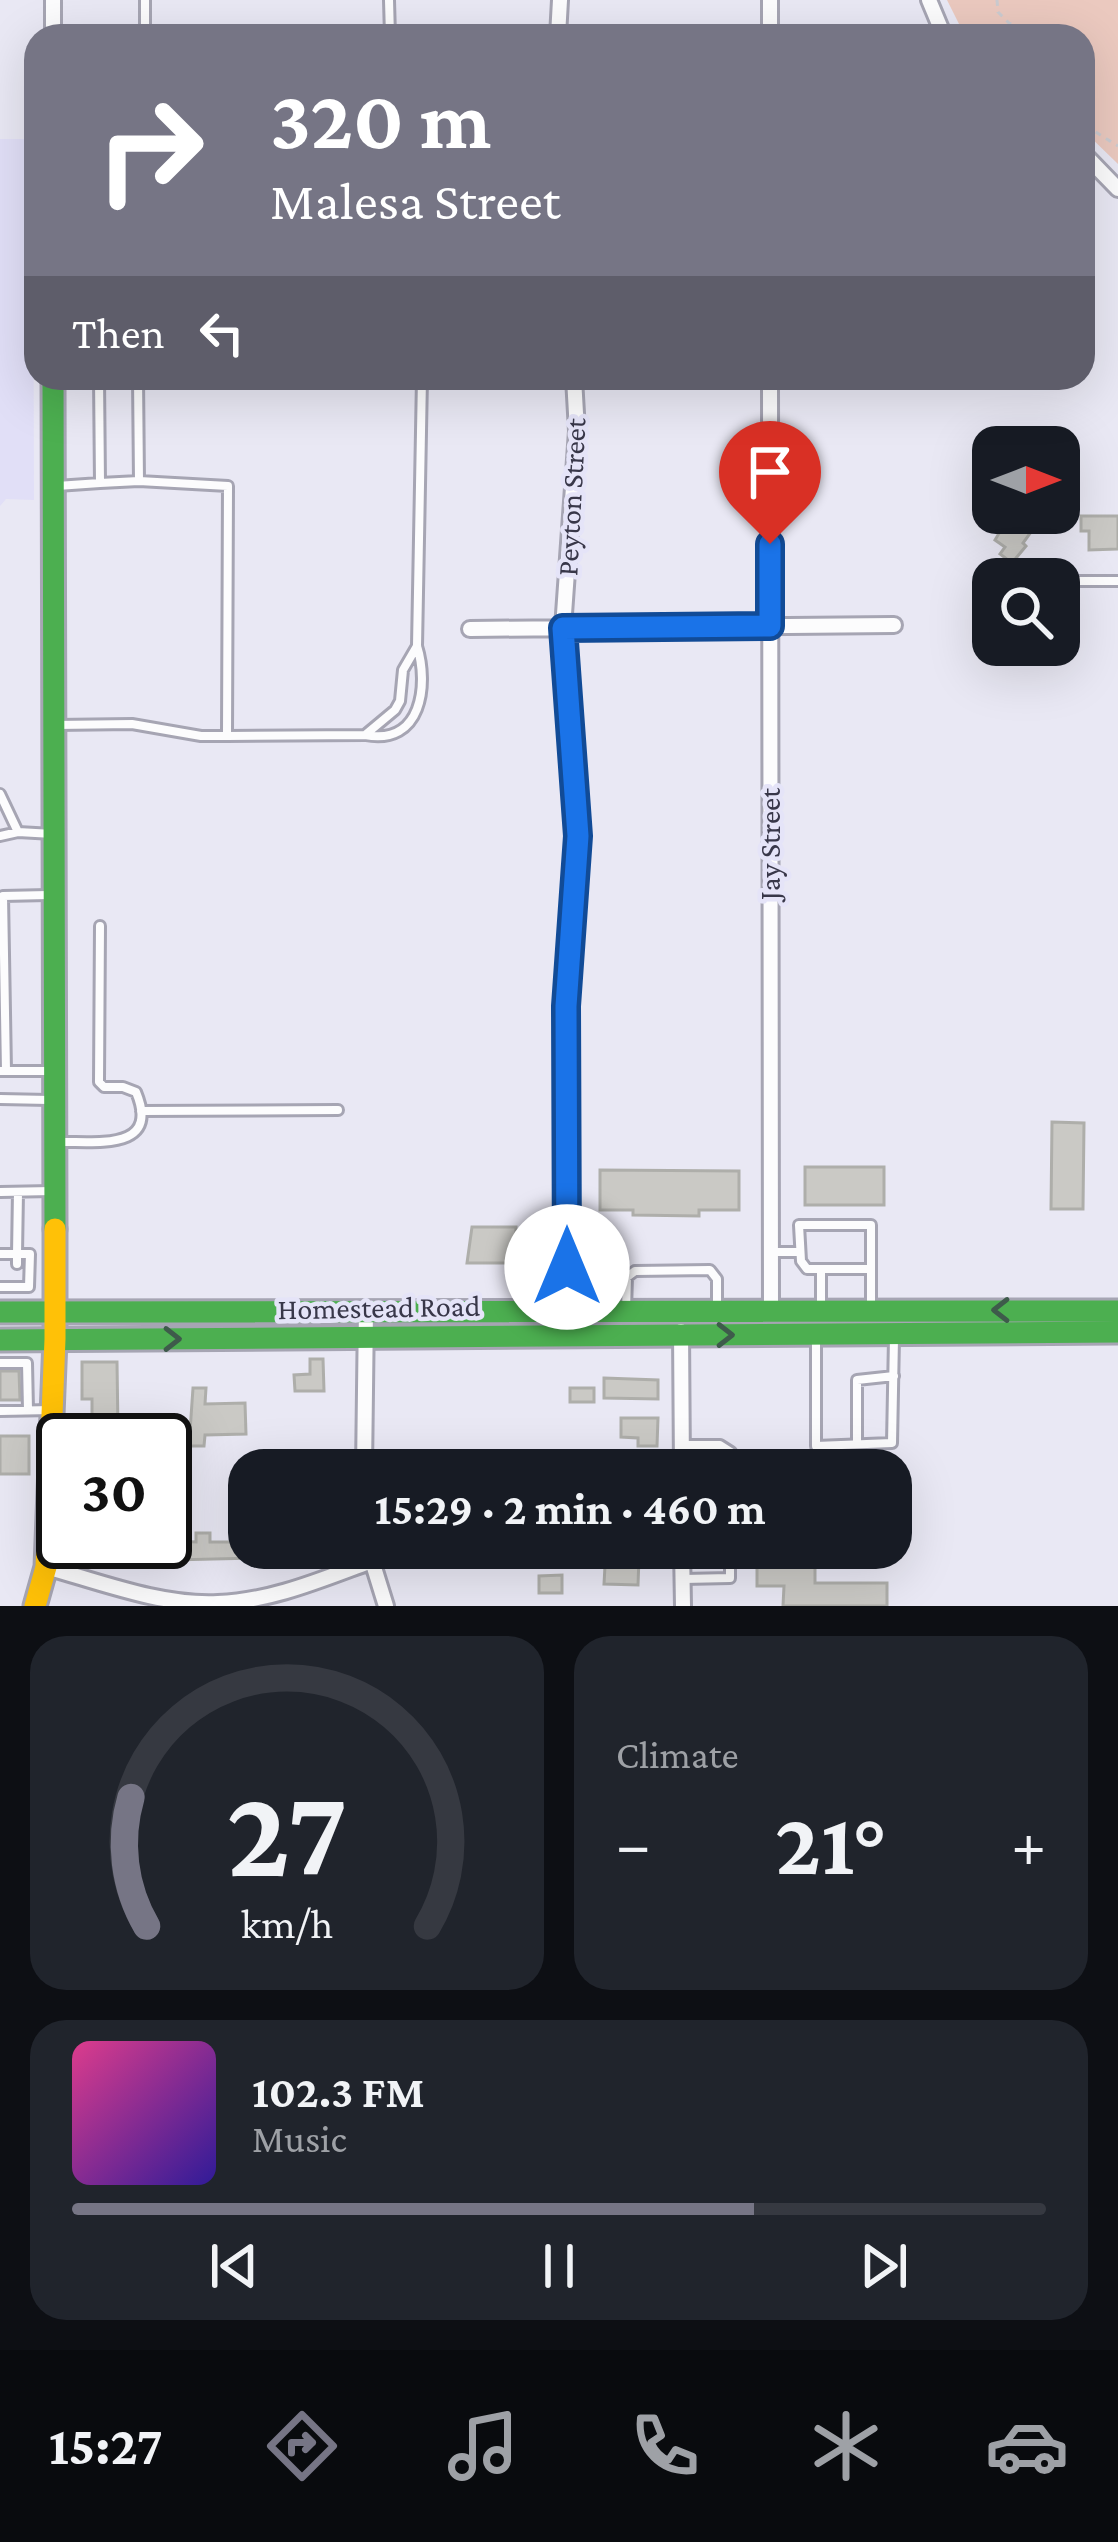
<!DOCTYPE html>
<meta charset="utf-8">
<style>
body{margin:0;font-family:"Crimson Pro",serif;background:#20242c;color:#f1f3f6;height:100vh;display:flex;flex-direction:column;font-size:45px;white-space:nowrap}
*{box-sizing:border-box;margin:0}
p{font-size:39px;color:#9ea1a6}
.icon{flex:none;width:66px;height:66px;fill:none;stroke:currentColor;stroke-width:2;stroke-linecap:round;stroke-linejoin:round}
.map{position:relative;height:1606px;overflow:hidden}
.sheet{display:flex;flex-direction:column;gap:30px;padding:30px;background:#0d0f14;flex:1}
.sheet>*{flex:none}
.top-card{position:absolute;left:24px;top:24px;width:1071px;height:366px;border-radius:36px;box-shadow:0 12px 48px #0002;background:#767585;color:#fff;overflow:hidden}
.needle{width:78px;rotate:90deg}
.fabs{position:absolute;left:972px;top:426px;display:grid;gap:24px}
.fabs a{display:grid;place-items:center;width:108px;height:108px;border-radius:24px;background:#171b24;box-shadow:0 12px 48px #0002;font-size:60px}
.speed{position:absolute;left:36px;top:1413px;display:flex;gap:24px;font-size:60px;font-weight:700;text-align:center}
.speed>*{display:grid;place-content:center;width:156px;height:156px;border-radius:50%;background:#171b24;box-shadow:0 12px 48px #0002;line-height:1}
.speed .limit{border:6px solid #111;border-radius:18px;background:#fff;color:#111}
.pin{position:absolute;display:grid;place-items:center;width:102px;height:102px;color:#fff;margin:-123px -51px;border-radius:50% 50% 50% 0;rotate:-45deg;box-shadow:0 0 12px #0007}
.pin .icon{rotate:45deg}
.me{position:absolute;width:132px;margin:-66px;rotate:0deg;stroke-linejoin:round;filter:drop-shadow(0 0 9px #0008)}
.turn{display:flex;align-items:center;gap:42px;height:252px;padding:0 48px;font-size:54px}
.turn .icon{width:156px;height:156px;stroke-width:2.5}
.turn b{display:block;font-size:84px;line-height:102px}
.then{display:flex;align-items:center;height:114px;padding:0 48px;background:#0003;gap:24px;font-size:45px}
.big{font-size:90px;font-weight:700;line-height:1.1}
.sheet .tile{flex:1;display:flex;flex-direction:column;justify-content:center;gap:18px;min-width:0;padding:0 42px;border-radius:36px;background:#20242c}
.sheet .dial{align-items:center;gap:0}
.dial svg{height:312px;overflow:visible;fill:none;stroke:#363941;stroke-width:7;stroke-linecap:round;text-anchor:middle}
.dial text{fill:#f1f3f6;stroke:none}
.song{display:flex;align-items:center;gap:36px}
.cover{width:144px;height:144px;border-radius:18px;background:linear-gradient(135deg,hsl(330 70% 55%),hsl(250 70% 35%))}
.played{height:12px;border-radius:6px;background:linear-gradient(90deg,#767585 70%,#363941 70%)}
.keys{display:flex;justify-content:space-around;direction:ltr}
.heat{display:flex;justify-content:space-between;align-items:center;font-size:66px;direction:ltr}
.sheet .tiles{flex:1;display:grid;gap:30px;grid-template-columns:1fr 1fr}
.tile:last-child{grid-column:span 2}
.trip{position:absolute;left:228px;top:1449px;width:684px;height:120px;border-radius:36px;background:#171b24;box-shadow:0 12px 48px #0002;font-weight:700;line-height:120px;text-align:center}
.tab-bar{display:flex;height:192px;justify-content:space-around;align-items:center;background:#090b0e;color:#9ea1a6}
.tab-bar .icon{width:84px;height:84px}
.tab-bar .on{color:#767585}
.tab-bar b{font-size:54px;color:#f1f3f6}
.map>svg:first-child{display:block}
.built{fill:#e1dff7}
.green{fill:#ebc9bf}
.building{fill:#cac9c5;stroke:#aeaeaa;stroke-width:3}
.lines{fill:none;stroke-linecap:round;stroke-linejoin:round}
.lane-casing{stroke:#a6a5b3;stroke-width:14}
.street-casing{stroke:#a6a5b3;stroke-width:20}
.fast-casing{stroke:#a6a5b3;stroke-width:27}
.slow-casing{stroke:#a6a5b3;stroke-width:27}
.path{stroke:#cbcbd0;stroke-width:3;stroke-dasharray:6 6;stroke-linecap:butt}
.lane{stroke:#fcfcfd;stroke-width:8}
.street{stroke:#fcfcfd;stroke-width:14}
.fast{stroke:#4caf50;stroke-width:21}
.slow{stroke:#ffc107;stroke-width:21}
.oneway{stroke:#3e5b4b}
.route-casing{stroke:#114b97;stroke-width:30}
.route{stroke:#1a73e8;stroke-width:21}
.labels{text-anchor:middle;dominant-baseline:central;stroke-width:9;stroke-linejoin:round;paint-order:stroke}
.street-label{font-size:30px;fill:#383749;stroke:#e5e4f8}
</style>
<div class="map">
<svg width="1118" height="1606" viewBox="0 0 1118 1606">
<rect width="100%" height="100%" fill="#e9e8f4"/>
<path class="built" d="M0 139H33L34 500 6 499 0 506Z"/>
<path class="green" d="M947 0H1118V164L1083 130V36H965Z"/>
<path class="building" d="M1011 513 1031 526V532L1023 543 1026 546 1012 563 1000 554 1005 547 995 540Z
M1081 516H1118V549L1089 550V531H1081Z
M1052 1122 1084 1123 1083 1209H1051Z
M805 1167H884V1205H805Z
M600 1170 739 1171V1210H699V1216L633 1215V1210H600Z
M472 1227H516L515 1263H467Z
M310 1359H323L324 1391H295L294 1375 310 1374Z
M82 1362H117L118 1430H102V1415H92V1399H82Z
M0 1371H19L20 1400H0Z
M604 1378 658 1380V1399L604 1398Z
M193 1388H206L205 1404 245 1403 246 1434 205 1435 204 1446H189Z
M570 1388H594V1402H570Z
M621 1418H658L657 1446H638V1438L621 1437Z
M0 1436H29V1474H0Z
M758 1460H803V1470H758Z
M196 1533H210V1542H234V1537H249V1548H256V1558L173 1560V1541L196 1542Z
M757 1548H887V1562H815V1583H887V1606H783L784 1586H757Z
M611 1558H639L638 1585 604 1584 605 1566H610Z
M562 1575V1593H539V1576Z"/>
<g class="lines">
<g class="lane-casing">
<path id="lane" d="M389 0 390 36
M145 36V0
M138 378 139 481
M57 486 100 483 99 378
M1059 581H1118
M417 646 403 670 400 701 395 710 365 735C422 746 429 685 417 646L422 378
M56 725 132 724 201 736H227L228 486 139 481 100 483
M227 736 365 735
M0 794 18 832
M0 836 18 832 53 834
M0 1071H49
M6 1071 3 896 48 895
M0 1099 49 1100
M141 1111 338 1110
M58 1142C95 1141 161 1152 136 1092L123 1087H104L99 1082 100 926
M0 1192 52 1191
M771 1252H799
M0 1254H17L18 1192
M871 1269H807L801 1261 799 1225H871V1309
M0 1287H29L30 1254H17V1264
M821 1309V1269
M626 1310 627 1277 635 1271 710 1270 717 1279V1308
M816 1336V1446L892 1443 894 1338
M0 1363H27L28 1410
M0 1411 52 1410
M683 1445H720L731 1452V1470
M857 1446V1380L894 1376
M684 1579 730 1578V1548"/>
</g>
<g class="street-casing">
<path id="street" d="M770 0V36
M929 0 944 36
M53 36V0
M558 36 560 0
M1083 153 1118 189
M770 378 771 1310
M470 629 894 625
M681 1331 682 1470
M566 1335V1006L578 836 563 628 577 431 574 378
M364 1470 366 1310
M368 1548 386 1606
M682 1548 683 1606
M46 1567C100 1582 162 1606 218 1603 271 1601 320 1580 369 1562"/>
</g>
<g class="fast-casing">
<path id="fast" d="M53 378 55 1229
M0 1312 1118 1311
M0 1340 1118 1332"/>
</g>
<g class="slow-casing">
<path id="slow" d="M35 1606 46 1567 55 1339V1229"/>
</g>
<path class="path" d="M997 0 998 12 1009 23 1038 36
M1083 112 1094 131 1118 146"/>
<use href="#lane" class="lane"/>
<use href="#street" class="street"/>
<use href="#fast" class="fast"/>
<use href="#slow" class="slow"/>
</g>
<defs><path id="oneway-chevron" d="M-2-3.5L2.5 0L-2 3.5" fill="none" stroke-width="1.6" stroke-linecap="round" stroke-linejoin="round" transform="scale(3)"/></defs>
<g class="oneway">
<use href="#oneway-chevron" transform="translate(1001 1310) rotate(180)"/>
<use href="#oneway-chevron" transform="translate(725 1335)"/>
<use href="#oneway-chevron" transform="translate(172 1339)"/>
</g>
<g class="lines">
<g class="route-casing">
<path id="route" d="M567 1267 566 1006 578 836 563 628 770 626V544"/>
</g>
<use href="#route" class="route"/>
</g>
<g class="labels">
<g class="street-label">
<text transform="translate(571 497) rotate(-87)">Peyton Street</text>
<text transform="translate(769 844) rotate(-90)">Jay Street</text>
<text transform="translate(379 1307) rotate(-1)">Homestead Road</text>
</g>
</g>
</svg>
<div class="fabs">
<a><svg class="needle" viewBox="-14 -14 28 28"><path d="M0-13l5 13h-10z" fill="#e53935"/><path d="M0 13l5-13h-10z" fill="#9ea1a6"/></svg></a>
<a><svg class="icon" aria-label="search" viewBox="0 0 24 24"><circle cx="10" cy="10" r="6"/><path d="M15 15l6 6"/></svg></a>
</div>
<div class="speed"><div class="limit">30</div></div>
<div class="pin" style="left:770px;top:544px;background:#d93025"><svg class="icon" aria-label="arrive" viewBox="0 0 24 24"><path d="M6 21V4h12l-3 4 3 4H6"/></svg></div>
<svg class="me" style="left:567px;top:1267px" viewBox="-20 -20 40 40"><circle r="19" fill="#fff"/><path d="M0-13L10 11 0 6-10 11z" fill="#1a73e8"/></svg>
<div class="trip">15:29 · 2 min · 460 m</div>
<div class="top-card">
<div class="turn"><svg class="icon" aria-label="right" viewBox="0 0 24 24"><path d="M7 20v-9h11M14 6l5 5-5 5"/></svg><div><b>320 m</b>Malesa Street</div></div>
<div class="then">Then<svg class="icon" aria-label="left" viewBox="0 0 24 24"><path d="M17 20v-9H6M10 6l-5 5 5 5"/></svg></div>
</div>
</div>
<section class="sheet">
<div class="tiles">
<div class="tile dial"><svg viewBox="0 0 100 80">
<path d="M14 69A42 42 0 1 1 86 69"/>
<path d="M14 69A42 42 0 0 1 10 36" stroke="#767585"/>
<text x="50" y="56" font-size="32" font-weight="700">27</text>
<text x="50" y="72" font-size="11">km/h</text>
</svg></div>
<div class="tile"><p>Climate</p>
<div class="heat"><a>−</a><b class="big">21°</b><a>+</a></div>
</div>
<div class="tile">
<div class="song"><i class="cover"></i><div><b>102.3 FM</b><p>Music</p></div></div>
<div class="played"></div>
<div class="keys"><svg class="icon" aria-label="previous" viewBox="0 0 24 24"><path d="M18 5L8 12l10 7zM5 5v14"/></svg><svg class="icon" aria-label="pause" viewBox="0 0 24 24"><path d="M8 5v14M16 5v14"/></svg><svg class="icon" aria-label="next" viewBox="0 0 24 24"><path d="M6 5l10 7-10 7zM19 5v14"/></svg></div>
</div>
</div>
</section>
<nav class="tab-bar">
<b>15:27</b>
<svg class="icon on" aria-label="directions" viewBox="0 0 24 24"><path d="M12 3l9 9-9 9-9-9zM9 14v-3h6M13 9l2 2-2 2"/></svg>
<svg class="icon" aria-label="music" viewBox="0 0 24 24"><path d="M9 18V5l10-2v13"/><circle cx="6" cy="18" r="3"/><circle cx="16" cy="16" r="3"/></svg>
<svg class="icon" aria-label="phone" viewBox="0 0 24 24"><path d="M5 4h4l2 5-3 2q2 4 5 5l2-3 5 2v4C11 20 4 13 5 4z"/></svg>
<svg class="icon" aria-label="climate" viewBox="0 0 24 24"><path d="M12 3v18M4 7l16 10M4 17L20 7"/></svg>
<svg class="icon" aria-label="car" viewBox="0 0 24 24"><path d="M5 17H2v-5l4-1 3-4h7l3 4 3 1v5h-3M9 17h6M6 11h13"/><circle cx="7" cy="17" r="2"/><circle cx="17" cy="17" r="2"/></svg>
</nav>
